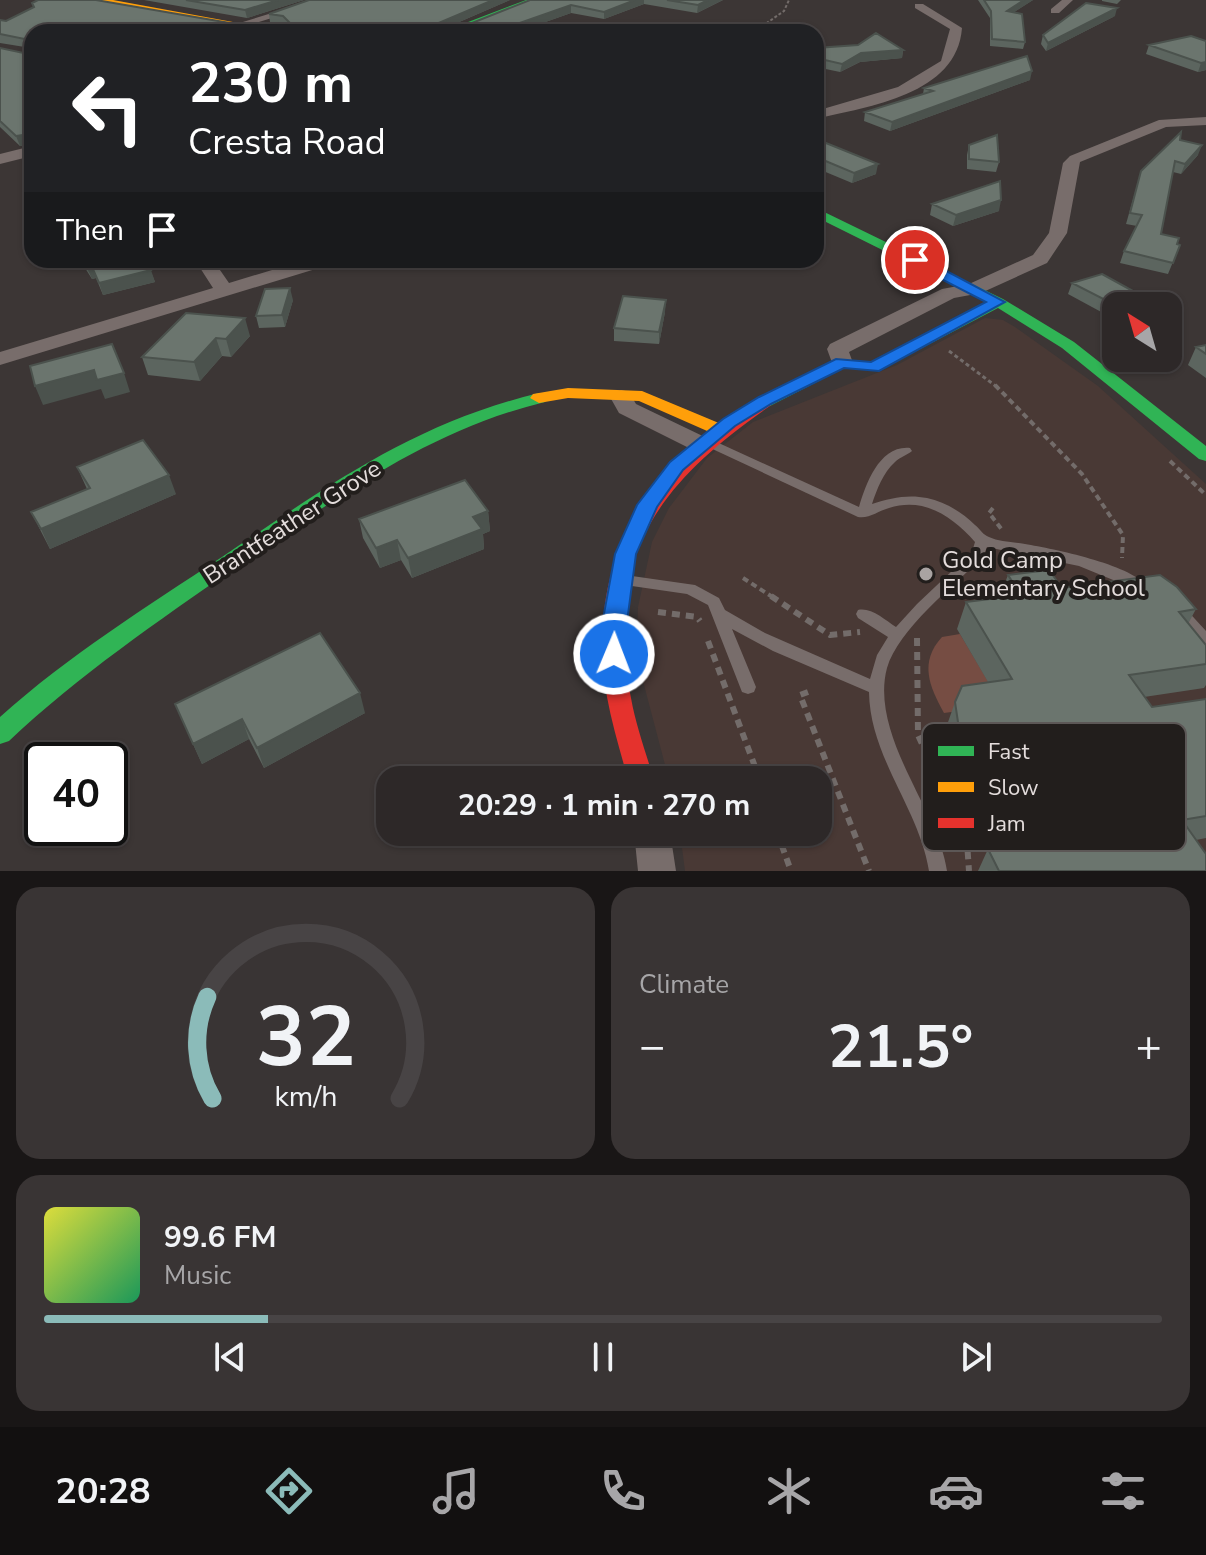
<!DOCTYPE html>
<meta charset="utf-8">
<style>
body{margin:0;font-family:"Nunito Sans",sans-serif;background:#393434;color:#f1f3f6;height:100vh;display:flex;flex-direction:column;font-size:30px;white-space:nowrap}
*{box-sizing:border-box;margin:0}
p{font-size:26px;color:#a7a6a8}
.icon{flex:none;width:44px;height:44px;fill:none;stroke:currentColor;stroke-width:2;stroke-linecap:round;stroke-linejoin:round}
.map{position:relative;height:871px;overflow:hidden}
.side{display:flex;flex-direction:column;gap:16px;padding:16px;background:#191616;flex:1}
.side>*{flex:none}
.banner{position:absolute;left:24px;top:24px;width:800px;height:244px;border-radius:24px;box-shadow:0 2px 6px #0004,0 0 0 2px #484445;background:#202124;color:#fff;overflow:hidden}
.needle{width:52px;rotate:323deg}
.tools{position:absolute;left:1102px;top:292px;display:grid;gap:16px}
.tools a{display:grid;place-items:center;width:80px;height:80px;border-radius:16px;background:#2d2828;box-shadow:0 2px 6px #0004,0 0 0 2px #484445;font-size:40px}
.speed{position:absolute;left:24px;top:742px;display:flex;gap:16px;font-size:40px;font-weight:700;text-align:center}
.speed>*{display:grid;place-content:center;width:104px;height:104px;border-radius:50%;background:#2d2828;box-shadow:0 2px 6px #0004,0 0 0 2px #484445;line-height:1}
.speed .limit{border:4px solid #111;border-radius:12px;background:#fff;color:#111}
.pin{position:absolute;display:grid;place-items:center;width:68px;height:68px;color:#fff;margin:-34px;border:4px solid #fff;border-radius:50%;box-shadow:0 2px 8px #0007}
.me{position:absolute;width:88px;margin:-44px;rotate:1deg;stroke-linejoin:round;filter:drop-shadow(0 0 6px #0008)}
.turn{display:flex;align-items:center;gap:28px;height:168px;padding:0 32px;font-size:36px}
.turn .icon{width:104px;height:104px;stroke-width:2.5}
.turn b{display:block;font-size:56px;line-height:68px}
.then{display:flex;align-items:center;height:76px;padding:0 32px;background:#0003;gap:16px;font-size:30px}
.big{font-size:60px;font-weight:700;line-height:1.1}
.side .widget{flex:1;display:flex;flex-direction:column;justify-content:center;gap:12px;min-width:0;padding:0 28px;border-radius:24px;background:#393434}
.side .dial{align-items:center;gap:0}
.dial svg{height:208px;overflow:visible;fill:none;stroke:#484445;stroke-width:7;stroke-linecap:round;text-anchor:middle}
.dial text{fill:#f1f3f6;stroke:none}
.song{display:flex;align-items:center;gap:24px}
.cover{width:96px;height:96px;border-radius:12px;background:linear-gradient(135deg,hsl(60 70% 55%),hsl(150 70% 35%))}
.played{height:8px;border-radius:4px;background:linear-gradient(90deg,#8bbbb9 20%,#484445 20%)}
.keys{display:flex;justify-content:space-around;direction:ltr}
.heat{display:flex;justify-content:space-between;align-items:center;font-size:44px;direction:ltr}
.side .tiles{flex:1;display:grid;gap:16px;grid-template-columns:1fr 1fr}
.widget:last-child{grid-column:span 2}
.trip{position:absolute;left:376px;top:766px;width:456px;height:80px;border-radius:24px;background:#2d2828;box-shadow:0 2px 6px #0004,0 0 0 2px #484445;font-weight:700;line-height:80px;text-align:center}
.dock{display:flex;height:128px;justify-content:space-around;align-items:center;background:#121010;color:#a7a6a8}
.dock .icon{width:56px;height:56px}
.dock .active{color:#8bbbb9}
.dock b{font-size:36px;color:#f1f3f6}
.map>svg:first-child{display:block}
.built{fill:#493935}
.green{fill:#764d43}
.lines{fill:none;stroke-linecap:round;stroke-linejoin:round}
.path-far3{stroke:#736c6a;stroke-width:2;stroke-dasharray:3 2;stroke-linecap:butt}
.path-far2{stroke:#736c6a;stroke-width:3;stroke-dasharray:4 3;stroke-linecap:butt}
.path-far1{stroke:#736c6a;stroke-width:4;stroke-dasharray:6 4;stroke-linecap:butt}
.path{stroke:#736c6a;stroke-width:6;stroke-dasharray:8 6;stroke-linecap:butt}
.lane{fill:#786d6b;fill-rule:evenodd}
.street{fill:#786d6b;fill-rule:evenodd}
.fast{fill:#30b455;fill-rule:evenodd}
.slow{fill:#ff9f0a;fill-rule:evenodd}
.jam{fill:#e5322d;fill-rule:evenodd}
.wall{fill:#5c655f}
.shaded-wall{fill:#4b524d}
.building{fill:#6b756e;stroke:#4b524d;stroke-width:2}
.route{fill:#1a73e8;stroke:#114b97;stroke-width:2}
.poi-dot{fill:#a9a3a2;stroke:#221e1c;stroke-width:3}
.labels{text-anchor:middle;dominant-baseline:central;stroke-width:8;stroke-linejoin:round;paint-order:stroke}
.street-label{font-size:24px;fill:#e4dddc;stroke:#221e1c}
.poi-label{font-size:24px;fill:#e4dddc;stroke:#221e1c;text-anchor:start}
.key{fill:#221e1c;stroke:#5c5756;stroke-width:2}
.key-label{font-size:22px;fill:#e4dddc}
</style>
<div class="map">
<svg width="1206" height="871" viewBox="0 0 1206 871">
<rect width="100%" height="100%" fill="#3c3635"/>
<path class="built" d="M985 318 1003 320 1015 327 1098 386 1206 484V871H685L680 832H818V780H669L643 681 637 637 638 607 652 542 669 508 707 458 753 422 897 365Z"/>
<path class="green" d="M960 634 1002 705 944 713C929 686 919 662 942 637Z"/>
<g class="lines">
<path class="path-far3" d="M754 32 784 11 789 0"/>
<path class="path-far2" d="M949 351 997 387"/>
<path class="path-far1" d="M995 385 1082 474 1123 535 1122 558
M1170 461 1206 495
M993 508 989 513 1003 531
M743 578 774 598
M970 582 986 598"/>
<path class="path" d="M771 596 830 635 860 632
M984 596 989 601
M658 612 697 617 700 621
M917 638 918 735 967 842 969 871
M708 641 760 780
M808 692 800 695 869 871
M777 832 791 871"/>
<path class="lane" d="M710 439 859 507C866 483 880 445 910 448L912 451C907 455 900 457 895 462 883 473 877 489 872 504 890 498 908 494 927 498 945 502 962 512 975 525 980 529 983 535 989 537 999 542 1014 542 1025 544 1054 549 1129 564 1147 586L1145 590 1140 591 1079 566 987 547 983 557C954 585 898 630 887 668 877 705 895 747 911 780 925 810 942 838 947 871H929C919 808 870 758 869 692L773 651 732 629 756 687 754 692 748 694 742 692 708 605 687 594 625 585 620 584 618 580 620 576 625 575 695 585 719 598 725 610 765 633 870 679 877 655 888 637 858 618 856 614 858 610C871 607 885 620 896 627L917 604 972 552 975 542C952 516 924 497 889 508 878 511 869 519 858 517L706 446 704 443 706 440Z
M1179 605 1184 607 1206 631V647L1201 645 1174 615 1172 611 1174 607Z"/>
<path class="street" d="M314 0H330L243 27 233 25Z
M1062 0H1073L1059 13H1051V9Z
M915 4H923L962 28C957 95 869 106 816 119V111L898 87 941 61 950 29 915 8Z
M703 28 707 29 709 32H697Z
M1206 117V125L1166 127 1080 162 1067 233 1047 263 981 293 954 298 849 352 853 363 850 368H834L827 349 830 344 942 289 969 284 1033 255 1049 233 1063 163 1070 156 1159 120Z
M32 146V156L0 164V154Z
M195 260H213L229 283 305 260H334L332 264 0 365V352L213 288Z
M621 390 629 392 636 404 711 440 714 445 711 450H693L619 413 610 397Z
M634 832H670L676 871H638Z"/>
<path class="fast" d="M526 0H537L454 32H442Z
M816 208 1003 299 1074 342 1206 446V461L1199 459 1062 348 998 308 880 370 844 368 770 406H758L755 402 758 398 836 360 872 362 987 302 816 217Z
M539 393 545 394 548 398 545 402C426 431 336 499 236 567 157 622 79 675 9 741L0 744V717C68 656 146 607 222 557 328 486 412 424 539 393Z"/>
<path class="slow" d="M95 0H113L288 32H269Z
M568 388 642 391 726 426 729 430 726 434H714L639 401 568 398 539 403 530 398 533 394Z"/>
<path class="jam" d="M764 397 770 398 773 402 770 406C659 483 603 555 631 698 636 726 646 753 654 780H628C621 753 612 725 607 697 590 596 619 507 699 441 717 427 741 403 764 397Z"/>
</g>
<path class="wall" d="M144 0H304L247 18Z
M510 0 450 26 462 27 530 0H723L697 13 644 4 604 19 571 13 517 32 31 48 0 43V20L6 21 34 8 32 3 253 27 287 26 284 24 270 22 269 14Z
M978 0H1033L1014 12 1025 42 1023 49 990 46V18Z
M1102 0H1121L1117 4 1102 1Z
M1115 16 1046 51 1041 44 1043 35Z
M1206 41V70L1198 72 1146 54 1149 45Z
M0 48 28 54 32 51V155L30 149V144L20 146 0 127Z
M816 48 903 50 902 58 860 62 840 72 816 67Z
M1030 80 890 131 864 121 865 112 923 94 924 88Z
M816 139 876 174 852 183 816 168Z
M969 145 999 162 996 172 967 169V155Z
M1198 155 1181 174 1173 172 1161 234 1180 245 1168 274 1120 263 1124 251 1137 226 1126 224 1141 171Z
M932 204 999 211 953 226 930 215Z
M80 260H146L155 282 103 295 96 278 92 279Z
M1072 283 1153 302 1152 306H1116V320L1068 294Z
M293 300 285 327 259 328 256 316Z
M665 312 659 344 614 341V328Z
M186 313 250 336 231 357 222 356 200 381 148 375 142 357Z
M1206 345V378L1188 365 1196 347Z
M77 467 176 494 50 549 31 512 87 489Z
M488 511 490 531 483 534 484 549 412 578 401 560 380 568 363 538 359 519Z
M1008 575 1062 588 1196 609 1188 624 1206 645V685L1204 688 1144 697 1152 707 1206 699V838L1196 840 1206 871H978L988 849 1000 847 1010 827H1013L998 799 959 773 949 755 946 728 955 702 988 682 957 629 966 602 999 598Z
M175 704 365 713 264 768 249 739 202 764Z"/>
<path class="shaded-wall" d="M278 0H304L247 18 245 10Z
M493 0H510L436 32 434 25Z
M635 0H644V4L604 19V12Z
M708 0H723L697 13 698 5Z
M1024 0H1033L1005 18 1007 11Z
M571 5V13L517 32H494Z
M1117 8 1115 16 1046 51 1048 43Z
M410 25 411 32H391Z
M903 50 902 58 860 62 840 72 842 64 861 53Z
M1206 62V70L1198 72 1201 63Z
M1032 71 1030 80 890 131 892 122Z
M30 134 32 144 20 146 16 136Z
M1202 145 1198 155 1181 174 1185 164Z
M878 164 876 174 852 183 854 173Z
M1001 200 999 211 953 226 956 215Z
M92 267 96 278 92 279 87 268Z
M151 270 155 282 103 295 99 283Z
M290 288 293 300 285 327 282 315Z
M666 300 665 312 659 344V332Z
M245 318 250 336 231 357 226 339Z
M216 338 222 356 200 381 194 362Z
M94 370 124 373 130 392 105 399 101 389 43 405 35 386Z
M169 475 176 494 50 549 41 529Z
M488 511 490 531 483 534 484 549 412 578 408 558 473 517Z
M397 540 401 560 380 568 376 548Z
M360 693 365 713 264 768 257 748Z
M242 719 249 739 202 764 193 744Z"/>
<path class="building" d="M38 0H96L253 27 293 26 283 16 269 14 309 0H493L434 25 462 27 530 0H635L604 12 571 5 494 32H406L410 25 391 32H32V50L30 40 0 34V20L6 21 34 7 32 3Z
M186 0H278L245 10Z
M667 0H708L698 5Z
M984 0H1024L1007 11 1022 14 1025 42 992 39 991 11Z
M1086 3 1117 8 1048 43 1043 35Z
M876 33 903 50 861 53 842 64 816 58V48L858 45Z
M1191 36 1206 41V62L1201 63 1149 45Z
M0 48 28 54 32 51V151L30 149V134L16 136 0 121Z
M1027 56 1032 71 892 122 865 112 933 91 924 88Z
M1181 132 1180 140 1202 145 1185 164 1175 161 1161 234 1179 238 1177 244 1180 245 1173 263 1124 251 1142 215 1130 213 1141 171Z
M997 135 999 162 969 159V145Z
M816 139 878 164 854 173 816 157Z
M1000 181 1001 200 956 215 932 204Z
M83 260H146L151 270 99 283 92 267 87 268Z
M1102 274 1153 302 1141 306H1117L1072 283Z
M290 288 282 315 256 316 265 289Z
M623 296 666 300 659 332 614 328Z
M186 313 245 318 226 339 216 338 194 362 142 357Z
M112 344 124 373 97 380 94 370 35 386 30 366Z
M1206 345V354L1196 347Z
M143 440 169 475 41 529 31 512 90 488 77 467Z
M465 480 488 511 473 517 482 529 408 558 397 540 376 548 359 519Z
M1049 570 1062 588 1160 575 1177 587 1196 609 1179 612 1206 645V664L1129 675 1152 707 1206 699V816L1182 820 1206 854V871H999L988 849 1019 844 1010 827 1038 822 1010 774 969 747 959 729 955 702 962 686 1012 679 966 602 1021 595 1008 575Z
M320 633 360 693 257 748 242 719 193 744 175 704Z"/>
<path class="route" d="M910 257H920L1005 302 879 371 844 368 771 404 735 426 683 470 657 507 636 554 622 660H605L602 654 603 619 615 554 637 505 670 462 723 419 759 397 836 359 871 362 986 302 910 263Z"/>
<circle class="poi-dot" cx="926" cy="574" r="8"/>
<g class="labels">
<g class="street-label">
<text transform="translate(292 522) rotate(-33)">Brantfeather Grove</text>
</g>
<g class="poi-label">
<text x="942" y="560">Gold Camp<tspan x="942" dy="28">Elementary School</tspan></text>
</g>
</g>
<rect x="922" y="723" width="264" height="128" rx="12" class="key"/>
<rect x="938" y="746" width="36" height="10" fill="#30b455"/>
<rect x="938" y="782" width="36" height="10" fill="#ff9f0a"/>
<rect x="938" y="818" width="36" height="10" fill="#e5322d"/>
<g class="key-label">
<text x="988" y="759">Fast</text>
<text x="988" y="795">Slow</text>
<text x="988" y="831">Jam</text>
</g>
</svg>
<div class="tools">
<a><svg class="needle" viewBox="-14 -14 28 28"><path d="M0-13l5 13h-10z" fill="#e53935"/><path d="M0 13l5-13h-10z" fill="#a7a6a8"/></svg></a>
</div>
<div class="speed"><div class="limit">40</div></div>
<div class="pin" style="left:915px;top:260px;background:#d93025"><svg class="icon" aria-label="arrive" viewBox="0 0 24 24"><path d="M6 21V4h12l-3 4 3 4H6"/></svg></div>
<svg class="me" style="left:614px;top:654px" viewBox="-20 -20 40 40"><circle r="17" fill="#1a73e8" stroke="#fff" stroke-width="3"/><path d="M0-11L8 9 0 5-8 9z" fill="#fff"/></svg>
<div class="trip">20:29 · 1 min · 270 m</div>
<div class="banner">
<div class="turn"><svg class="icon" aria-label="left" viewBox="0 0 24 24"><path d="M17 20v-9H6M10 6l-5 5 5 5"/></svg><div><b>230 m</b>Cresta Road</div></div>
<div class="then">Then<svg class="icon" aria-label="arrive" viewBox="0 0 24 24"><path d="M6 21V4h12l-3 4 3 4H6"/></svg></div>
</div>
</div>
<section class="side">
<div class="tiles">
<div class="widget dial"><svg viewBox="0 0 100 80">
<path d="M14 69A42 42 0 1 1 86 69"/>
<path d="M14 69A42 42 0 0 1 12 30" stroke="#8bbbb9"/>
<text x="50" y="56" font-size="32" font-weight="700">32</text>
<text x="50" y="72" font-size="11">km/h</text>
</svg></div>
<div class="widget"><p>Climate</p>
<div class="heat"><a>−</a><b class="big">21.5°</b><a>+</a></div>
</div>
<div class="widget">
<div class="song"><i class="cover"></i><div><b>99.6 FM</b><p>Music</p></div></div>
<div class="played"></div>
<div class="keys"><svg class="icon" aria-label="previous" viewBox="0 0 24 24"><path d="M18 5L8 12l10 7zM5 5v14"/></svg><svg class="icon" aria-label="pause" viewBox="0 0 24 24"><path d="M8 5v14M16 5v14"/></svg><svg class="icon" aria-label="next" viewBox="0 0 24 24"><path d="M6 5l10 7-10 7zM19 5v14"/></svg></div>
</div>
</div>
</section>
<nav class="dock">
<b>20:28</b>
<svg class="icon active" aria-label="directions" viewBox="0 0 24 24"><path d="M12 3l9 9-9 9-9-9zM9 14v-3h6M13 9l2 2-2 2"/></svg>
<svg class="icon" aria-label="music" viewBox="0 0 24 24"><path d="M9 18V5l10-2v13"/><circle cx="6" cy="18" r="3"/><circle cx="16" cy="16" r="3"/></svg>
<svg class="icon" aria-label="phone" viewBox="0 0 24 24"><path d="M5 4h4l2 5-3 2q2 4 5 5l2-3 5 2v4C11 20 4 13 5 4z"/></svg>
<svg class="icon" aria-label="climate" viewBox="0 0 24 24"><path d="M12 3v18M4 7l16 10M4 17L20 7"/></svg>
<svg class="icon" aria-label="car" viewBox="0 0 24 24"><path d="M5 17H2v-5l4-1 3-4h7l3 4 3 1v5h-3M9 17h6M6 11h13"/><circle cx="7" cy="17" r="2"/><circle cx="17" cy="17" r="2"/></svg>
<svg class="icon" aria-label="filters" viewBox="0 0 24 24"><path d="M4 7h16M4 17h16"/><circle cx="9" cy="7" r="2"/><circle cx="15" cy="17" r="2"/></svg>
</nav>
